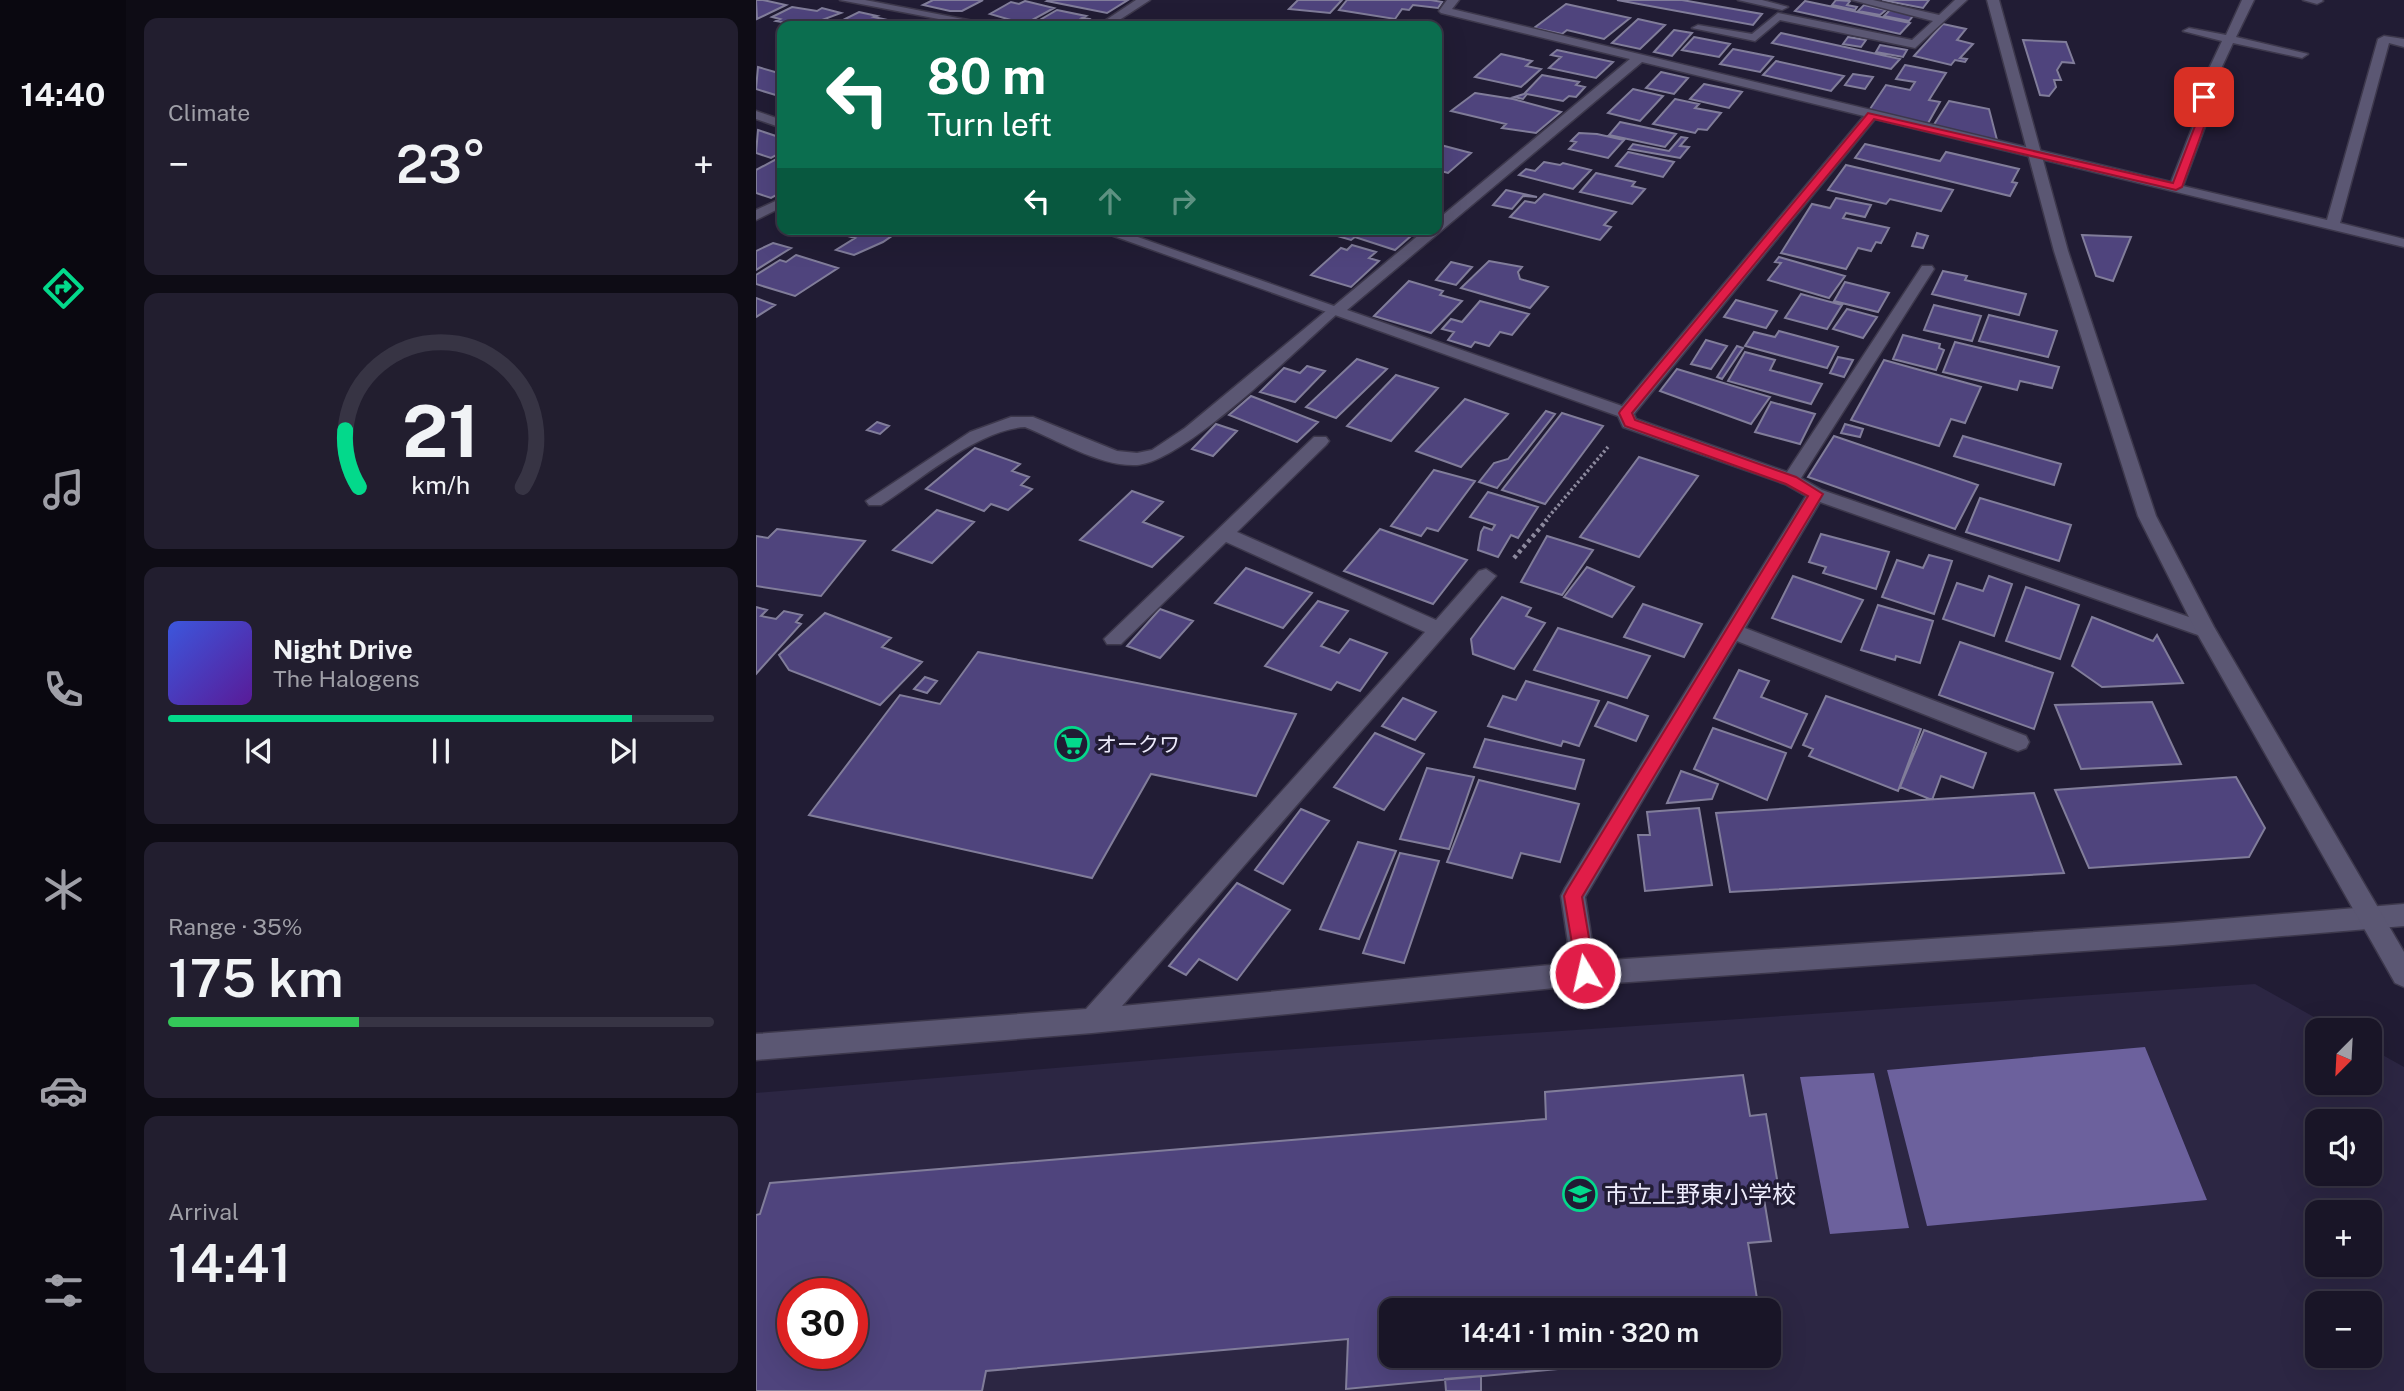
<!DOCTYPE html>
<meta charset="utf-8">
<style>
body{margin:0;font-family:"Public Sans","Noto Sans JP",sans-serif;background:#221e2f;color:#f1f3f6;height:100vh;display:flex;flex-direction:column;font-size:26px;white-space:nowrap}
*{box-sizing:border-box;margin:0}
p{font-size:23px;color:#9f9fa7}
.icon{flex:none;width:38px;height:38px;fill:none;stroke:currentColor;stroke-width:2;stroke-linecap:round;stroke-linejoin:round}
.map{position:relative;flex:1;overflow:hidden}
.sheet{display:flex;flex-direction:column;gap:18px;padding:18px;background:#0e0c15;width:630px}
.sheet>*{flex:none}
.top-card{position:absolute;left:21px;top:21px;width:665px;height:214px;border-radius:14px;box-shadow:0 7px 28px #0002,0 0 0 2px #373444;background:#0b6e4f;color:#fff;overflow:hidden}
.needle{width:46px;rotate:204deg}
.tools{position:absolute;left:1549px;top:1018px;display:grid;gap:14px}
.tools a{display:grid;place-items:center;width:77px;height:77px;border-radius:14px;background:#191527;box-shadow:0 7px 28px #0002,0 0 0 2px #373444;font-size:35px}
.speed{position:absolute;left:21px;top:1278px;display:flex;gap:14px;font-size:35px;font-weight:700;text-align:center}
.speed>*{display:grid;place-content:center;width:91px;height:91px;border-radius:50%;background:#191527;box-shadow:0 7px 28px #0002,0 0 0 2px #373444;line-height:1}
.speed .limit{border:10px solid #d22;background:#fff;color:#111}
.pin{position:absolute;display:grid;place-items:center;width:60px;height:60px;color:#fff;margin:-30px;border-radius:14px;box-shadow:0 4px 10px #0006}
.me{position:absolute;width:77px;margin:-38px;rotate:351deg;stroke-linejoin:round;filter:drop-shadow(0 0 5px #0008)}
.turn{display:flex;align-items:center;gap:24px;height:147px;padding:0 35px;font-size:32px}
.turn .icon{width:91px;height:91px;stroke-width:2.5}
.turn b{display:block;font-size:49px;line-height:60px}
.lanes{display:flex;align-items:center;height:66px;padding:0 35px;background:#0003;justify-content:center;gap:35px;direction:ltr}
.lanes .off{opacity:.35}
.big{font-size:52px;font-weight:600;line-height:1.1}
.sheet .card{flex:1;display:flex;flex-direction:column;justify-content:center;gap:10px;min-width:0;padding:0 24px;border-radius:14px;background:#221e2f}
.sheet .dial{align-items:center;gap:0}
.dial svg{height:182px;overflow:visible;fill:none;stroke:#373444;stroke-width:7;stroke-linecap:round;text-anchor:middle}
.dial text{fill:#f1f3f6;stroke:none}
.song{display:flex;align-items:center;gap:21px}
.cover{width:84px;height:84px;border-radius:10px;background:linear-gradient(135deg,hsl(230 70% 55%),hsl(270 70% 35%))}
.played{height:7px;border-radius:4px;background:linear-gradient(90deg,#03d98b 85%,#373444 85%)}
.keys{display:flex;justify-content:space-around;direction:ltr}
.heat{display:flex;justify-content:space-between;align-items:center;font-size:38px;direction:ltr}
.charge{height:10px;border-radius:5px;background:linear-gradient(90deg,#34c759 35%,#373444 0)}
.trip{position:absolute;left:623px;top:1298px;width:402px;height:70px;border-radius:14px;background:#191527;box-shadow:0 7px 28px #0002,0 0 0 2px #373444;font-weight:600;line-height:70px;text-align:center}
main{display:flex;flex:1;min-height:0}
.tabs{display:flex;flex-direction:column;width:126px;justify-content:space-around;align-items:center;background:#0a0810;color:#9f9fa7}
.tabs .icon{width:49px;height:49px}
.tabs .current{color:#03d98b}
.tabs b{font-size:32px;color:#f1f3f6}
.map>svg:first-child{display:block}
.built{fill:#2c2643;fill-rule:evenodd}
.water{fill:#6c619d}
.building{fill:#4f447d;stroke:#817d9a;stroke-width:2;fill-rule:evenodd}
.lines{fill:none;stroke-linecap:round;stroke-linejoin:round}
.service-casing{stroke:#3d384c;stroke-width:3}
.minor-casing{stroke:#3d384c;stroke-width:3}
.tertiary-casing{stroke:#3d384c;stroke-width:3}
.path-far1{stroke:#8d8a9e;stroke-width:3.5;stroke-dasharray:2.5 2.5;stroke-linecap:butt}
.path{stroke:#8d8a9e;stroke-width:4.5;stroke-dasharray:3.5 3.5;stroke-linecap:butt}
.service{fill:#5b5773;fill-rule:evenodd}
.minor{fill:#5b5773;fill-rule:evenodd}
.tertiary{fill:#5b5773;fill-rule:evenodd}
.route{fill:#e11d48;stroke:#92132f;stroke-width:2}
.labels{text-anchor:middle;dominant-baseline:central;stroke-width:7;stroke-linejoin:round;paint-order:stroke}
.poi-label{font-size:21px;fill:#edebfc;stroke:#211c34;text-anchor:start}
.near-poi-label{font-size:24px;fill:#edebfc;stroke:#211c34;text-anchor:start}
</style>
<main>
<nav class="tabs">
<b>14:40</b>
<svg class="icon current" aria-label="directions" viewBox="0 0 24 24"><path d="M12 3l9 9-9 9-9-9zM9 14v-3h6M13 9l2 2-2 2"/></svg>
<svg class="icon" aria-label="music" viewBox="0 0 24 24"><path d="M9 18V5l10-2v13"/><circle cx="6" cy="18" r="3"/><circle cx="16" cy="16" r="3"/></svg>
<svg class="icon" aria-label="phone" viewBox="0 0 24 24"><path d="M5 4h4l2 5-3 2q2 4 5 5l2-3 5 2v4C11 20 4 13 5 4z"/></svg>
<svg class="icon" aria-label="climate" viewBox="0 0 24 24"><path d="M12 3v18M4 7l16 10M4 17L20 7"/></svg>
<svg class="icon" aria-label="car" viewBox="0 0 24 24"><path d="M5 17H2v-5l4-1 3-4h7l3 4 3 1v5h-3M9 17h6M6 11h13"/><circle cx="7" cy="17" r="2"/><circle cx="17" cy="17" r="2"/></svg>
<svg class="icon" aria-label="filters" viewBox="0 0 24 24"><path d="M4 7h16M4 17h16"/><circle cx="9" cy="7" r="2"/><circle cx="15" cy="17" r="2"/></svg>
</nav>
<section class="sheet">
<div class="card"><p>Climate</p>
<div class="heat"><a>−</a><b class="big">23°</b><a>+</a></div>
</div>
<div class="card dial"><svg viewBox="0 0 100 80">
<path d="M14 69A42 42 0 1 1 86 69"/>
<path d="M14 69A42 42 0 0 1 8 44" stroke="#03d98b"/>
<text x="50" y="56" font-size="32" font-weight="700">21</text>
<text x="50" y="72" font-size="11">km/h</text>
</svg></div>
<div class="card">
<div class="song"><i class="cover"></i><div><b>Night Drive</b><p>The Halogens</p></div></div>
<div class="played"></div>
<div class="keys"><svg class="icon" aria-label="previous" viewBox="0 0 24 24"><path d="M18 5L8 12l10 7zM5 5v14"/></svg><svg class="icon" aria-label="pause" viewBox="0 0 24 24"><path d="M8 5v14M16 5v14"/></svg><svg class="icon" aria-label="next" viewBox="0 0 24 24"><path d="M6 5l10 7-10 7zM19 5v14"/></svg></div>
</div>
<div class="card"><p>Range · 35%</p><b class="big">175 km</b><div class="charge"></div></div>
<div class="card"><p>Arrival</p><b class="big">14:41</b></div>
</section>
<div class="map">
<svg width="1648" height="1391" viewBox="0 0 1648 1391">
<rect width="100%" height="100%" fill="#211c34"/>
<path class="built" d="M1499 984 1583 1031H1561V1083H1614V1048L1648 1067V1391H0V1093L480 1053ZM1561 1122H1614V1174H1561ZM1561 1213H1614V1265H1561ZM37 1293H96V1353H37ZM1561 1304H1614V1356H1561ZM635 1311H1013V1356H635Z"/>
<path class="water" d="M1389 1047 1451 1200 1171 1226 1131 1070Z
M1118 1073 1153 1228 1074 1234 1044 1077Z"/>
<path class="building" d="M0 0H7L30 5 1 19Z
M177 0H227L206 11H194L167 5Z
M293 0H372L351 13 291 1Z
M542 0H586L574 13 533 9Z
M591 0H675L686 2 682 8 657 5 653 10 646 9 639 19 583 10Z
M861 0H926L1006 14 997 25Z
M1080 0 1094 1 1091 5 1101 7 1099 10 1076 5Z
M1126 0H1173L1167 8Z
M269 1 298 8 269 24 234 14 255 2 263 4Z
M1049 1 1154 23 1144 34 1039 11Z
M810 4 874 18 848 39 811 30 806 34 778 28Z
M1108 5 1130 10 1124 15 1102 11Z
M36 7 61 11 66 8 85 13 50 26 20 21 24 19 16 17Z
M301 10 330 16 326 18 333 19 323 26 277 24Z
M1134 10 1158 15 1153 21 1128 16Z
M103 12 121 16 118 17 154 25 75 26Z
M882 19 909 25 884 49 856 43Z
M1187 24 1210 29 1201 40 1217 44 1204 58 1211 59 1209 62 1199 60 1195 65 1158 56Z
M918 30 936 33 916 56 898 52Z
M1025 33 1144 59 1135 69 1016 43Z
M938 37 974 44 963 57 926 50Z
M1092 37 1110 40 1105 47 1087 44Z
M1267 40 1310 42 1318 63 1306 62 1301 70 1305 80H1298L1300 87 1293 96 1284 95Z
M1124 45 1151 50 1147 57 1120 52Z
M977 49 1017 57 1004 72 964 64Z
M801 50 857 62 840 78 793 68 805 57 795 55Z
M745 54 776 61 770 66 785 69 765 87 719 77Z
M1020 61 1088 76 1075 91 1007 75Z
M1149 65 1190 73 1173 100 1184 102 1171 125 1112 112 1130 85 1154 90 1159 82 1140 79Z
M2 67 26 74V97L0 89Z
M905 72 932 78 918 94 890 88Z
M1097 74 1117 77 1109 89 1089 85Z
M786 75 823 82 820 85 829 87 820 97 813 96 807 101 771 94 767 99 758 97 768 94Z
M948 84 986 92 973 108 934 99Z
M877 89 907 96 884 121 852 113Z
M719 93 757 99 805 112 780 133 746 128 750 124 695 111Z
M919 99 943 104 939 108 965 113 951 130 942 129 939 133 897 124Z
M1193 101 1233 109 1241 140 1177 126Z
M864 122 920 134 909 147 853 135Z
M2 130 26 138V152L15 158 0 153Z
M823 133 841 134 868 140 852 158 813 149 820 142 815 141Z
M925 137 931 138 924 146 933 147 924 158 873 149 877 144 913 151Z
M681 144 715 153 692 173 681 170Z
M1109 144 1184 161 1190 152 1263 169 1256 182 1261 183 1254 196 1099 158Z
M872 152 918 162 907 177 860 166Z
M26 156V192L15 198 0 193V170Z
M788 162 804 165 807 163 835 170 817 189 763 175 770 169 779 171Z
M1090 165 1197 190 1185 211 1134 199 1130 204 1072 190Z
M840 173 879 182 876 186 889 189 876 204 824 192Z
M750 190 781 197 767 196 756 209 737 205Z
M788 194 860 212 848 225 855 227 844 240 754 217 769 201 779 203Z
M1080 198 1115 205 1109 217 1090 213 1087 218 1133 228 1125 243 1120 242 1115 251 1102 248 1090 269 1025 253 1056 204 1074 208Z
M86 229H146L127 242 98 255 80 250 99 238 81 233Z
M557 229H663L639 250 599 237 595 240Z
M1161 233 1172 236 1167 248 1156 246Z
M1326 235 1375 237 1357 281 1340 276Z
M17 243 35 248 0 270V251Z
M596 245 620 252 613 258 623 261 595 287 555 275 585 248 591 250Z
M40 255 82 268 39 296 0 284V275L24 260 30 262Z
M1023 257 1089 276 1073 298 1012 280 1025 263 1019 262Z
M733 261 766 267 762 272 764 279 792 287 774 308 705 288Z
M695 262 716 267 700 285 680 280Z
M1187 271 1211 276 1209 280 1270 294 1263 315 1176 294Z
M653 281 687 291 684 295 706 301 675 333 618 316Z
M1089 282 1133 293 1122 312 1078 301Z
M1045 294 1086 305 1071 329 1029 318Z
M0 298 19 305 0 317Z
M980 300 1021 311 1010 328 968 317Z
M724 301 773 314 756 335 744 332 733 346 719 342 715 347 692 340 698 332 686 329 695 319 706 322Z
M1178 305 1225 316 1216 341 1168 330Z
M1091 309 1121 317 1107 338 1077 329Z
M1233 315 1301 331 1292 357 1223 341Z
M1023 331 1082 347 1071 368 989 346 998 332 1019 337Z
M1147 335 1184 344 1183 348 1188 350 1180 370 1137 359Z
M950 340 971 346 955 369 935 364Z
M1199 342 1303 367 1296 388 1264 381 1261 390 1187 372Z
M981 346 987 348 966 379 961 377Z
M989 352 1019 360 1014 370 1066 384 1055 404 972 381Z
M1082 357 1097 360 1088 377 1074 373Z
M601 359 631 369 580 418 550 407Z
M1128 360 1225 387 1209 423 1195 419 1183 446 1095 420Z
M551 366 569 371 539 402 504 392 528 368 544 373Z
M921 369 1014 397 995 424 904 391Z
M640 375 682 388 635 441 591 426Z
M495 396 562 422 541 442 473 415Z
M709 399 752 414 705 467 660 451Z
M1015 402 1059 414 1044 444 999 432Z
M790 411 799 414 741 488 723 482 738 463 752 459Z
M806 413 847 426 789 504 746 490Z
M121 422 133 426 124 434 111 430Z
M460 424 481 431 457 456 436 449Z
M1089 424 1107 429 1104 437 1085 433Z
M1078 436 1222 485 1199 529 1052 477Z
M1207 436 1305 464 1298 485 1198 456Z
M219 448 264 464 256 471 273 477 265 485 276 489 252 510 235 504 228 511 170 489Z
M883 457 942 476 883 557 824 537Z
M678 470 719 481 682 531 671 528 665 536 635 526Z
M376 491 407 502 387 522 427 537 396 567 324 540Z
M732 492 782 507 762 538 755 535 742 557 722 550 725 532 728 527 736 530 739 525 714 517Z
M1224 498 1315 525 1303 561 1210 532Z
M181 510 218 522 176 563 137 550Z
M21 529 109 541 65 596 0 586V536L12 538Z
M624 529 711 560 677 604 588 571Z
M1065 534 1133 552 1120 589 1067 573 1070 567 1053 562Z
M791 536 837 550 806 595 765 582Z
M1173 555 1196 561 1178 614 1126 597 1141 560 1167 568Z
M831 567 878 587 856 617 808 597Z
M490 568 556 593 527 628 459 603Z
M1037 576 1107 600 1085 642 1016 618Z
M1233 576 1256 584 1238 636 1187 619 1201 583 1227 591Z
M1270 587 1323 605 1304 659 1250 641Z
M746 597 775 608 770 616 789 623 758 669 717 654 715 639Z
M562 601 592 611 565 646 583 653 594 639 631 653 604 691 581 682 575 690 509 666Z
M887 604 946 624 928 657 868 637Z
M1122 605 1177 621 1164 663 1140 656 1139 660 1105 650Z
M0 607 11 610 5 616 20 619 28 611 46 615 40 622 45 624 0 674Z
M404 609 437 621 404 658 371 646Z
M69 613 135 638 126 647 166 662 124 705 33 670 23 655Z
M1336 617 1397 641 1401 635 1427 683 1346 687 1316 666Z
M802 628 894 656 871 698 778 670Z
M1204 642 1297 673 1278 729 1183 695Z
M222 652 540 714 500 796 395 774 336 878 53 815 144 695 184 704Z
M983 670 1013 681 1005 697 1051 714 1035 748 958 718Z
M169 677 181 681 171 693 158 689Z
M770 681 843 701 823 746 807 741 805 746 732 726 747 696 760 700Z
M1070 696 1165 729 1142 791 1053 756 1057 749 1047 745Z
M647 698 680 712 659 740 626 726Z
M852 702 892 716 880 741 839 726Z
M1396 702 1425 764 1325 769 1299 705Z
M957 728 1030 753 1011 800 938 769Z
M1168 730 1230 753 1217 788 1185 776 1176 800 1144 787Z
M619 733 668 754 628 810 578 787Z
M729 739 828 760 819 789 718 767Z
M671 768 718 777 693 849 644 839Z
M925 771 962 784 956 799 911 803Z
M1480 777 1509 828 1493 857 1333 868 1299 790Z
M723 780 823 804 804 862 765 853 756 878 691 862Z
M1278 793 1308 873 974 892 960 813Z
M943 808 956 885 889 891 882 835H894L891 812Z
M545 809 573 821 527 884 499 870Z
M602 842 640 851 603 939 564 929Z
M644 853 683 861 648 963 607 953Z
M481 883 534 910 481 980 443 959 430 975 413 966Z
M987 1075 994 1116 1010 1114 1022 1185 1006 1187 1015 1241 992 1243 1003 1311H635V1356H938L590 1389 592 1339 230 1371 226 1391H0V1215L4 1214 14 1183 790 1119 789 1092ZM37 1293H96V1353H37Z
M725 1376V1391H690L689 1379Z"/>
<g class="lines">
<g class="service-casing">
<path id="service" d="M982 0H1006L1032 7 1026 10Z
M1096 0H1117L1183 15 1199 0H1211L1159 48 1024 20 999 41 936 28 942 25 996 34 1022 13 1156 40 1177 21Z
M576 306 584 311 581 314C541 349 428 462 381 465 344 467 302 440 269 427 223 429 164 480 125 505H113L110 501 214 432 255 417H277L361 451 381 453 396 450 429 428Z"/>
</g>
<g class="minor-casing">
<path id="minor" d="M84 0H109L243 26H219Z
M380 0H394L354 26H341Z
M691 0H703L696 9 1415 182 1442 113 1444 88 1466 41 1427 31 1433 28 1470 35 1486 0H1498L1480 37 1552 54 1546 58 1477 43 1456 88 1454 113 1427 186 1571 220 1622 39 1628 36 1648 39V47L1633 43 1584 223 1648 239V247L1119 119 878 414 880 419 1031 472 1166 266H1176L1178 269 1045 478 1066 490 1456 625 1459 630 1456 635H1442L1064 502 989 628 1270 736 1273 742 1270 748 1262 751 1254 748 981 641 829 897 839 961 1417 923 1648 904V926L1417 945 829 985 336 1033 0 1060V1034L330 1009 669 632 470 542 365 644H351L348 639 558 437H570L573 441 570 445 481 532 680 620 723 571 730 569 740 576 366 1006 815 963 805 896 809 888 1050 496 1029 484 867 427 862 416 338 229H359L578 306 670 229H681V220L874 59 685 13 683 11ZM886 62 1108 116 866 406 591 310Z
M1547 0H1566L1567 1 1561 4Z
M0 111 26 120V128L0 119Z
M26 198V207L0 220V210Z"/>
</g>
<g class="tertiary-casing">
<path id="tertiary" d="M1231 0H1243L1312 251 1400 516 1458 627 1648 952V987L1639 983 1442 635 1382 516 1298 251Z"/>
</g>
<path class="path-far1" d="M789 521 852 447"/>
<path class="path" d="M758 558 791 520"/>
<use href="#service" class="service"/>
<use href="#minor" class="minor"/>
<use href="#tertiary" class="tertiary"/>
</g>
<path class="route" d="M1444 95 1452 97 1453 113 1426 187 1420 190 1118 119 876 413 879 420 1040 477 1067 494 826 897 839 973 836 979 829 982 822 979 808 896 811 890 1052 496 1030 484 869 426 863 413 865 410 1112 113 1417 183 1444 113Z"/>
<defs>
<g id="supermarket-ring" transform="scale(1.75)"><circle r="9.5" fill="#211c34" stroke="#03d98b" stroke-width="1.5"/><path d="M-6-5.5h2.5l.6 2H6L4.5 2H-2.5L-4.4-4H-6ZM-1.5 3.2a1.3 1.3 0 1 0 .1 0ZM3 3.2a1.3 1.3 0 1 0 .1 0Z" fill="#03d98b"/></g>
<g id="school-ring" transform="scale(1.75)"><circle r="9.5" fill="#211c34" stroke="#03d98b" stroke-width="1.5"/><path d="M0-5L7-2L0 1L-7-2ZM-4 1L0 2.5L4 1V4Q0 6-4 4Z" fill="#03d98b"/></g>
</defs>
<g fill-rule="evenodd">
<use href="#supermarket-ring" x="316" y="744"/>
<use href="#school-ring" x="824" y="1194"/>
</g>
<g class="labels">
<g class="poi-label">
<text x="340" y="744">オークワ</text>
</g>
<g class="near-poi-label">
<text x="848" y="1194">市立上野東小学校</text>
</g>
</g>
</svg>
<div class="tools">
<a><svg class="needle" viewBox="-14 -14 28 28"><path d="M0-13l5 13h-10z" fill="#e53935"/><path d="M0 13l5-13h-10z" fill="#9f9fa7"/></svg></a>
<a><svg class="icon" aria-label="sound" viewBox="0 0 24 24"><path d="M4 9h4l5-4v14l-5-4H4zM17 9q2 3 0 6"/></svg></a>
<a>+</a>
<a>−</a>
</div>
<div class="speed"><div class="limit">30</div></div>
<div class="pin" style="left:1448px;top:97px;background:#d93025"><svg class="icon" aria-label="arrive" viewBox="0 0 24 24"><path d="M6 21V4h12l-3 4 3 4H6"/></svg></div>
<svg class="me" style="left:829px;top:973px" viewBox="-20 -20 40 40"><circle r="17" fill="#e11d48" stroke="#fff" stroke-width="3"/><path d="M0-11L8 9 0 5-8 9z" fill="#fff"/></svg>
<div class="trip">14:41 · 1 min · 320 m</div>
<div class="top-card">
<div class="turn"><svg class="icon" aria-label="left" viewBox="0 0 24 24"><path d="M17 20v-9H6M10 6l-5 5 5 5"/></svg><div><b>80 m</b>Turn left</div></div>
<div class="lanes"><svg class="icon" aria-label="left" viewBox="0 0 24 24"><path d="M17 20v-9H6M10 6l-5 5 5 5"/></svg><svg class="icon off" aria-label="ahead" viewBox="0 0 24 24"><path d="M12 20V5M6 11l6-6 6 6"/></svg><svg class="icon off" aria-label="right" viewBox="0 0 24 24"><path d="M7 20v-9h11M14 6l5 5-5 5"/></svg></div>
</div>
</div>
</main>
